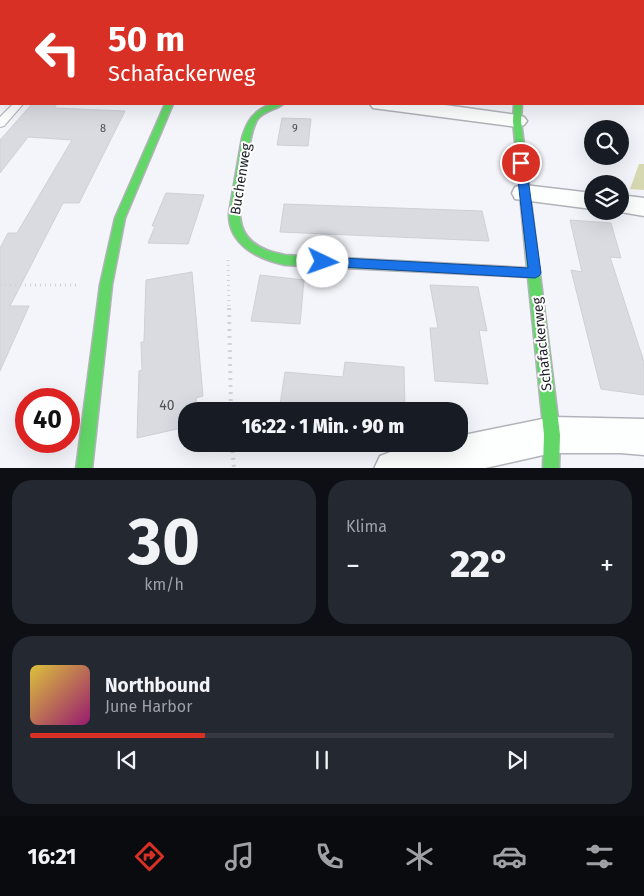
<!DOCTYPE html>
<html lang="de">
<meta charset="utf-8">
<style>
body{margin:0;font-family:"Fira Sans",sans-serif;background:#242831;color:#f1f3f6;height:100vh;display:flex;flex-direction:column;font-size:19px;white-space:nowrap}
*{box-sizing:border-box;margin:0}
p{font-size:16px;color:#9ea1a6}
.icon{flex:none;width:28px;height:28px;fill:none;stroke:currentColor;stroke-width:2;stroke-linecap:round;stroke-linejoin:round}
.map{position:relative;height:468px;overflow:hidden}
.drawer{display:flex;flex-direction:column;gap:12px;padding:12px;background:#0d0f14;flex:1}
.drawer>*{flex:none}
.banner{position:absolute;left:0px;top:0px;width:645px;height:105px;box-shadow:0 5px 20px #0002;background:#d93025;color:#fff;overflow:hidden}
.buttons{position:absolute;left:584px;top:120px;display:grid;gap:10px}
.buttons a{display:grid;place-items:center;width:45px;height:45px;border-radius:50%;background:#171b24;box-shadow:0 5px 20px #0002;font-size:25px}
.speed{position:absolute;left:15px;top:388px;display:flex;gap:10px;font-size:25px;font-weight:700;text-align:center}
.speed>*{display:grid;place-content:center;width:65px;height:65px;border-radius:50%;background:#171b24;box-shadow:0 5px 20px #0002;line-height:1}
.speed .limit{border:8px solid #d22;background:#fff;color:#111}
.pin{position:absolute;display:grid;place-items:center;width:42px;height:42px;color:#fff;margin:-21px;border:2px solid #fff;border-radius:50%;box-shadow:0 1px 5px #0007}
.me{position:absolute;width:55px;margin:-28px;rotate:93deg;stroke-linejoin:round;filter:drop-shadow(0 0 4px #0008)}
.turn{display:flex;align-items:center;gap:18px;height:105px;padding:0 25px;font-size:22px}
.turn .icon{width:65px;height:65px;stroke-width:2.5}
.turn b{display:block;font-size:35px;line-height:42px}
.big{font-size:38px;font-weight:800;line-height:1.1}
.drawer .card{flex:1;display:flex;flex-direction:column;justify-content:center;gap:8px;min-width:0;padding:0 18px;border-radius:20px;background:#242831}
.drawer .dial{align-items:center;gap:0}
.dial b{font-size:65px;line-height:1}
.song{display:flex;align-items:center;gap:15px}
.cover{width:60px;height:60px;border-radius:8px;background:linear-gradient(135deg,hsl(50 70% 55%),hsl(320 70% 35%))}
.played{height:5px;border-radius:2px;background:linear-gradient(90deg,#d93025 30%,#363941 30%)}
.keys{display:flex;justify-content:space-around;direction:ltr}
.heat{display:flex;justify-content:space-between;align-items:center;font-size:28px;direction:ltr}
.drawer .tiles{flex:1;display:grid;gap:12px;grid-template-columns:1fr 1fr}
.card:last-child{grid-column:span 2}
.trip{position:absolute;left:178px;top:402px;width:290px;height:50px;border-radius:20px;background:#171b24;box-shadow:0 5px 20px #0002;font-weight:800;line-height:50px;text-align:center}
.tabs{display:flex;height:80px;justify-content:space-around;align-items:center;background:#090b0e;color:#9ea1a6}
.tabs .icon{width:35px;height:35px}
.tabs .active{color:#d93025}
.tabs b{font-size:22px;color:#f1f3f6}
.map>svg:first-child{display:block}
.forest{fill:#d6d8b2}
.building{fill:#dadbe1;stroke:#cfd0d6}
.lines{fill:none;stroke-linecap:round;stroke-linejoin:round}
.lane-casing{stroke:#b2b3b9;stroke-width:2}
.street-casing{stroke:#b2b3b9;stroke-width:3}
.fast-casing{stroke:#b2b3b9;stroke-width:3}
.path-far2{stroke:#d3d3d7;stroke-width:2;stroke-dasharray:0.5 2.5;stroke-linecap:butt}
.path-far1{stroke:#d3d3d7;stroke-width:3;stroke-dasharray:1 4;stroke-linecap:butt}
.path{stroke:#d3d3d7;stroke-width:4;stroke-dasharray:2 5;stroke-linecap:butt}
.lane{fill:#fdfefe;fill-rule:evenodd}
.street{fill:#fdfefe;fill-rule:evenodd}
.fast{fill:#63d668;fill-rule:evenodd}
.route{fill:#1a73e8;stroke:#114b97}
.labels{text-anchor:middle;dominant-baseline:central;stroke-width:4;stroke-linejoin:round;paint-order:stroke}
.number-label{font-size:11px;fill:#505158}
.street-label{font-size:14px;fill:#1e1f27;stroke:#fff}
.near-number-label{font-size:14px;fill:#505158}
</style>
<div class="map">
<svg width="644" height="469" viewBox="0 0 644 469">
<rect width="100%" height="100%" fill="#f4f5fa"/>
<path class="forest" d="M639 164H644V190L630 189Z"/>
<path class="building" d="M32 104H57L54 108 125 111 79 203H63L10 306H29L0 371V248L8 233H17L72 140 28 137 0 173V140Z
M282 118 311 119 308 146 277 145Z
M166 193 204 195 188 244 148 243 155 226H152Z
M284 204 482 211 489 241 280 232Z
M570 220 611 223 621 258 610 257 644 362V395L601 389 571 270 582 272Z
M192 272 203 396 196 398 197 411H186V427L137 438 139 371 142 370 141 342H144L146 280Z
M260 275 304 280 300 324 251 321Z
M430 285 478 287 487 331 479 330 488 384 435 381 430 328H438Z
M345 362 404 367 405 411H279L285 372 343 377Z"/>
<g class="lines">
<g class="lane-casing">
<path id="lane" d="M13 104H23L4 126 0 127V117Z"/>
</g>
<g class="street-casing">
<path id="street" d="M0 86H1V98H0Z
M370 104H438L517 115 524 117 527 121 524 125 517 127 373 108Z
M524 185 592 193V209L515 199 512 193 515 187Z
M620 195 644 198V216L615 211H620Z
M552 417 644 419V455L620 453H552L481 469H374L380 456C406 445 431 444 459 444V436Z"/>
</g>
<g class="fast-casing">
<path id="fast" d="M165 104H173L125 218 112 285 92 469H76L100 285 115 218Z
M271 104H283C276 110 263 111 257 120 250 132 249 152 246 165 238 210 228 245 285 255L527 268 513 121 514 104H522L521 121 560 435 559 469H543L544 435 528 277 285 265C258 259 228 245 229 213L242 138C247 120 254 111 271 104Z"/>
</g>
<path class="path-far2" d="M233 0 245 1
M632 0 644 1"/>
<path class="path-far1" d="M228 260 229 309
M0 285H77"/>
<path class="path" d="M229 308 231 411
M232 444 234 469"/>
<use href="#lane" class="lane"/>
<use href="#street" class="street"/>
<use href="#fast" class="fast"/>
</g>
<path class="route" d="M521 160 526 163 541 273 539 276 535 278 323 266 319 265 317 262 319 258 323 257 528 268 516 163Z"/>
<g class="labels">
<g class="number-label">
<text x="103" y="128">8</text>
<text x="295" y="128">9</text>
</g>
<g class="street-label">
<text transform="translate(241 179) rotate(-81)">Buchenweg</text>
<text transform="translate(542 344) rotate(-96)">Schafackerweg</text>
</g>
<g class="near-number-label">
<text x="167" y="405">40</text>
</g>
</g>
</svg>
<div class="buttons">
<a><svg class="icon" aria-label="search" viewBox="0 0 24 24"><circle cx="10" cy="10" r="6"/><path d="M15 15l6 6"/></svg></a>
<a><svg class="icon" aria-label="layers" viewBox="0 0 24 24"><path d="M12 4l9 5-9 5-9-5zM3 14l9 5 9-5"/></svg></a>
</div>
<div class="speed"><div class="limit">40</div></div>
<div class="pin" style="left:521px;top:163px;background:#d93025"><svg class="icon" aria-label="arrive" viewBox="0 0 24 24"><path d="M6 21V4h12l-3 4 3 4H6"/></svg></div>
<svg class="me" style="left:323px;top:262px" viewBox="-20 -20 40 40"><circle r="19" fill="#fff"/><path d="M0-13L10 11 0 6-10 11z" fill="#1a73e8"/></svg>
<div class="trip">16:22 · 1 Min. · 90 m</div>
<div class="banner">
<div class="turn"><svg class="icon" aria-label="left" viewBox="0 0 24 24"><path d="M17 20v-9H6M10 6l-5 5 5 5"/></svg><div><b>50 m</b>Schafackerweg</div></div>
</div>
</div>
<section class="drawer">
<div class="tiles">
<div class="card dial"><b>30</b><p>km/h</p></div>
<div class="card"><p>Klima</p>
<div class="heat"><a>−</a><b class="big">22°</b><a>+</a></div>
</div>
<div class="card">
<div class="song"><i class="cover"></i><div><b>Northbound</b><p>June Harbor</p></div></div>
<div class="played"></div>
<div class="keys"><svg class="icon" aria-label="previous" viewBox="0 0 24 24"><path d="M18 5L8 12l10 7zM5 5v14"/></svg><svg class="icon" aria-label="pause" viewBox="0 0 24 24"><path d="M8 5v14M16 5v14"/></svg><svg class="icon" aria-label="next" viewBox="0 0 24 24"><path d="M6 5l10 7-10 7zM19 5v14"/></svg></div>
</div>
</div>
</section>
<nav class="tabs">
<b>16:21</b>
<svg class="icon active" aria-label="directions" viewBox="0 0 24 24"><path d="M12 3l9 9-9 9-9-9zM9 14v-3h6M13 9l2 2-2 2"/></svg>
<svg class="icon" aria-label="music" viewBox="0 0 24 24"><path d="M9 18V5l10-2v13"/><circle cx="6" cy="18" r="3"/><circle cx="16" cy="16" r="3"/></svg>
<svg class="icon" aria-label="phone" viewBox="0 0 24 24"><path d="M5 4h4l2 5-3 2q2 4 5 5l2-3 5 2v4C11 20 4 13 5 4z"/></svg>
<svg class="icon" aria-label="climate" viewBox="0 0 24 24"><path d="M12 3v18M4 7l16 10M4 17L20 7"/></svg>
<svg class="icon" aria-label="car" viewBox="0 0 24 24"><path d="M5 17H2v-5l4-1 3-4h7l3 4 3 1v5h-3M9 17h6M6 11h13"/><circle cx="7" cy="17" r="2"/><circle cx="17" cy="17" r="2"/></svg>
<svg class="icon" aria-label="filters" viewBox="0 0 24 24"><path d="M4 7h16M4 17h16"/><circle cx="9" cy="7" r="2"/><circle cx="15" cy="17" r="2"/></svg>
</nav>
